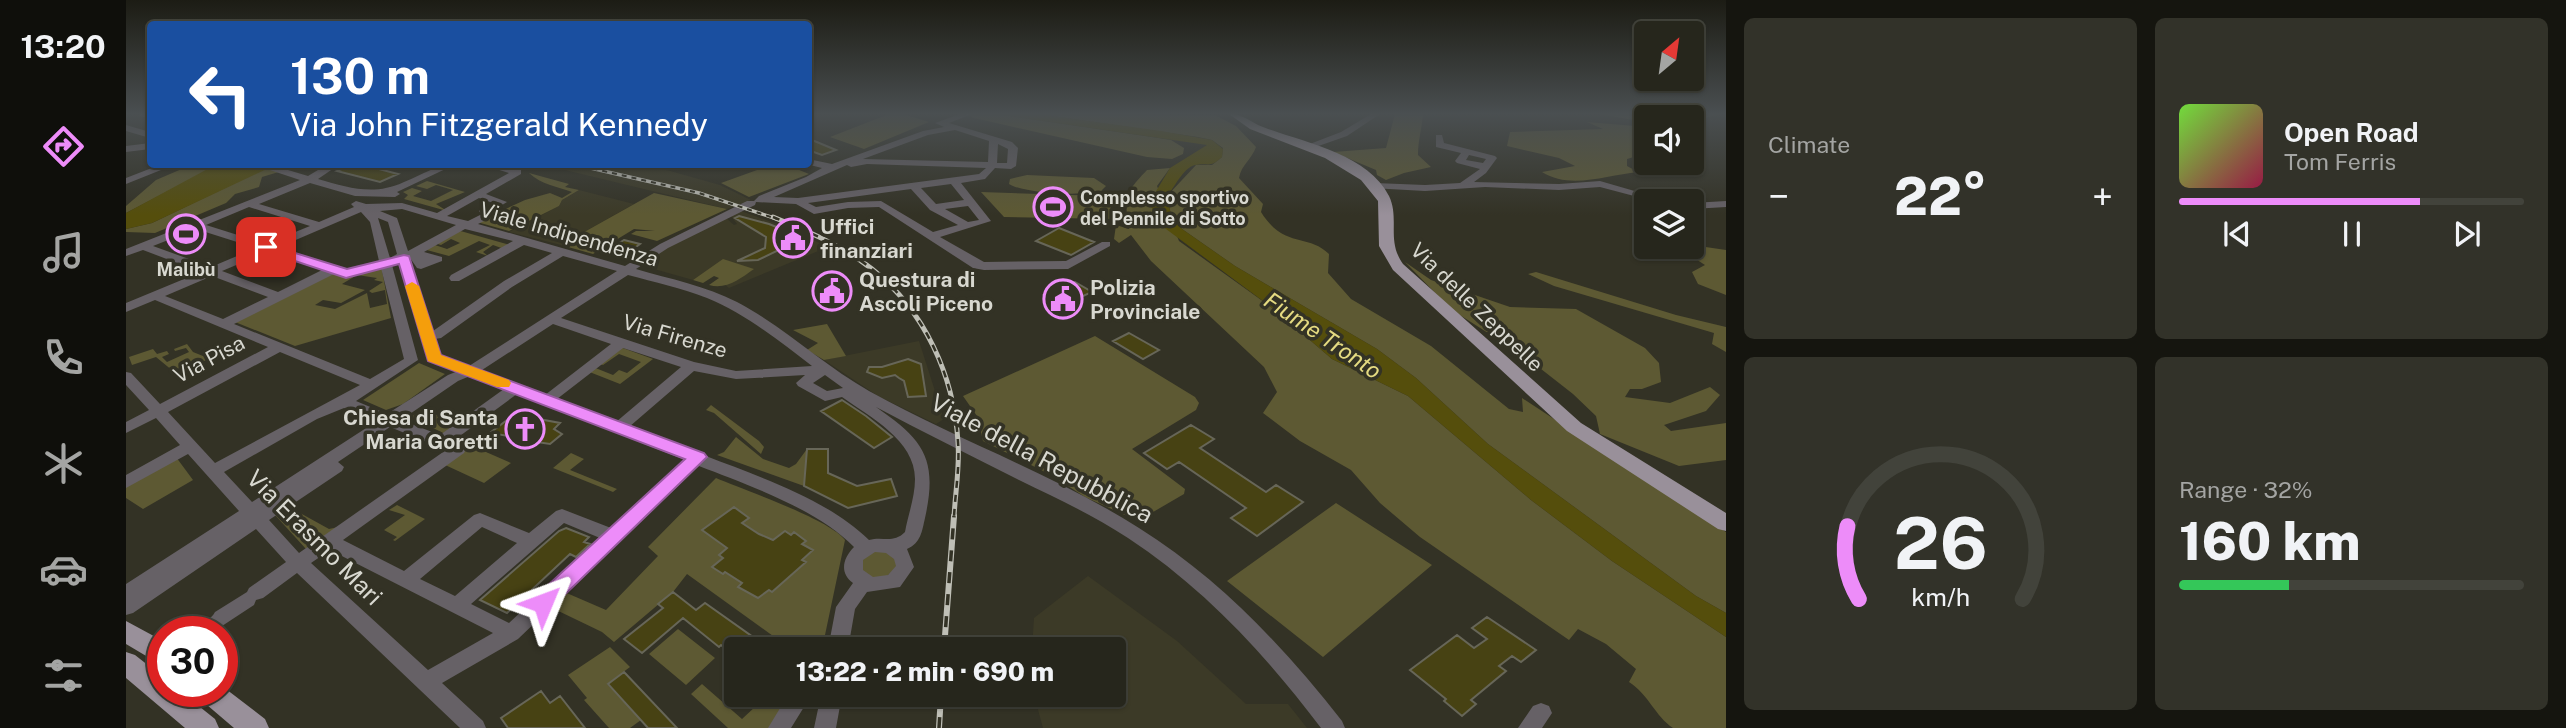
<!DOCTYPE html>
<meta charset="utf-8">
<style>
body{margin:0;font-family:"Public Sans",sans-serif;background:#323229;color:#f1f3f6;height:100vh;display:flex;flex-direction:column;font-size:26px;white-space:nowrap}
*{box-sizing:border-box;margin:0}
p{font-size:23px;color:#a4a5a3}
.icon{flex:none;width:38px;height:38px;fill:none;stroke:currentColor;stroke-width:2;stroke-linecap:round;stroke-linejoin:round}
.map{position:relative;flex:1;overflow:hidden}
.details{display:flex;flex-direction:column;gap:18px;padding:18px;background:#15150f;width:840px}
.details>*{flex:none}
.banner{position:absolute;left:21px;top:21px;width:665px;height:147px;border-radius:7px;box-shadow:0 2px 5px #0004,0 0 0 2px #42433b;background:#1a4fa0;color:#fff;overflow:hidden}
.needle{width:46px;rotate:29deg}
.tools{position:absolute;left:1508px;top:21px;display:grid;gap:14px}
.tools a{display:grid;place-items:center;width:70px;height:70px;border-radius:7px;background:#26261c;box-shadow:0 2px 5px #0004,0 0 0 2px #42433b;font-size:35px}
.speed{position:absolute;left:21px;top:616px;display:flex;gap:14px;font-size:35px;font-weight:700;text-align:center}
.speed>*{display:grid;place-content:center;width:91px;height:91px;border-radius:50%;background:#26261c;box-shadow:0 2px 5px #0004,0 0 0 2px #42433b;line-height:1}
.speed .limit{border:10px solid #d22;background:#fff;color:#111}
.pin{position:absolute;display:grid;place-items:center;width:60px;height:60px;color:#fff;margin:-30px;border-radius:14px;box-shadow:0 4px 10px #0006}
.me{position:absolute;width:77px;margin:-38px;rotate:46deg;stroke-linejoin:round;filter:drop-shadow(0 0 5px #0008)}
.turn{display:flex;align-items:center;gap:24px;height:147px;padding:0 28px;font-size:32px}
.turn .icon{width:91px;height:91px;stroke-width:2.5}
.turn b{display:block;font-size:49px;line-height:60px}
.big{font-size:52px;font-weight:800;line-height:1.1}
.details .card{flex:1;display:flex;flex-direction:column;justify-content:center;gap:10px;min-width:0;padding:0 24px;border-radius:10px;background:#323229}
.details .dial{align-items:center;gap:0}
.dial svg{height:182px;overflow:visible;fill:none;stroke:#42433b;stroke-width:7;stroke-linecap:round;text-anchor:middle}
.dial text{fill:#f1f3f6;stroke:none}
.song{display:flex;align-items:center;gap:21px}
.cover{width:84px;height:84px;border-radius:10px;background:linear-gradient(135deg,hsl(100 70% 55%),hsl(340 70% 35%))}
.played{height:7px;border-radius:4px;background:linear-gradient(90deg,#ed8cf9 70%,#42433b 70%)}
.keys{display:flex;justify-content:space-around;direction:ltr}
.heat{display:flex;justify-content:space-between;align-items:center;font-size:38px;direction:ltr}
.charge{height:10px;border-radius:5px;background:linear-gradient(90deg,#34c759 32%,#42433b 0)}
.details .tiles{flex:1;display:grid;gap:18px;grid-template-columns:repeat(2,1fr)}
.trip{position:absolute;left:598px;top:637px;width:402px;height:70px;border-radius:7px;background:#26261c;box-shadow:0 2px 5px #0004,0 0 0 2px #42433b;font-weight:800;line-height:70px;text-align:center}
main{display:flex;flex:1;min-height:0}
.tab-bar{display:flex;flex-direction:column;width:126px;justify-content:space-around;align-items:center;background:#0f0f0b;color:#a4a5a3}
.tab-bar .icon{width:49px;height:49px}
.tab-bar .current{color:#ed8cf9}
.tab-bar b{font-size:32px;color:#f1f3f6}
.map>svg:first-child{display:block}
.built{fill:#3c3a27}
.green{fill:#5d5933;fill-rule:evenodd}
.water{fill:#554e0c}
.building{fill:#474213;stroke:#676658;stroke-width:2}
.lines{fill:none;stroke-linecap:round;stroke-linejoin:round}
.minor{fill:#666166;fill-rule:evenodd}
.major{fill:#99909a;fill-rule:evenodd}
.rail-far2-casing{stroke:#bfbfb6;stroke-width:3.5}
.rail-far1-casing{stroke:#bfbfb6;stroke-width:5}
.rail-casing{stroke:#bfbfb6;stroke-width:6}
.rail-far2{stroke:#333225;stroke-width:2;stroke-dasharray:5;stroke-linecap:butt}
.rail-far1{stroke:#333225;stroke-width:2.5;stroke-dasharray:7;stroke-linecap:butt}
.rail{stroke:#333225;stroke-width:3.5;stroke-dasharray:11;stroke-linecap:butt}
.route{fill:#ed8cf9;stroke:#9a5ba2;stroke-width:2}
.slow{fill:#f59e0b}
.labels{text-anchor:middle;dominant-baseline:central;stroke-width:7;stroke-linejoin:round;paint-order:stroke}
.far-poi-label{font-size:18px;font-weight:bold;fill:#d8d8d0;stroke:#333225;text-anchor:start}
.poi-label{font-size:21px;font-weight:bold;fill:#d8d8d0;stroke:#333225;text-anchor:start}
.street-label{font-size:21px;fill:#d8d8d0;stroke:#333225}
.water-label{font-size:23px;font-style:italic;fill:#e4da81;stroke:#333225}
.near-street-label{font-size:24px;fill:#d8d8d0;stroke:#333225}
</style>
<main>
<nav class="tab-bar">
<b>13:20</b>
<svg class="icon current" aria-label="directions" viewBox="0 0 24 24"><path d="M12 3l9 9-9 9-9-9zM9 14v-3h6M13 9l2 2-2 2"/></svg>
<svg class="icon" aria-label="music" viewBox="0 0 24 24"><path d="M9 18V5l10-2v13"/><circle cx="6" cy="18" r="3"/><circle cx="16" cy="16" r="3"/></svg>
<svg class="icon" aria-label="phone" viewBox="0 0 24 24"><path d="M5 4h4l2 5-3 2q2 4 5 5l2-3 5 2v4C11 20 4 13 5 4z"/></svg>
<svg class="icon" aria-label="climate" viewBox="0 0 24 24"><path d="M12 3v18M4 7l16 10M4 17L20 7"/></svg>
<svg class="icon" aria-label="car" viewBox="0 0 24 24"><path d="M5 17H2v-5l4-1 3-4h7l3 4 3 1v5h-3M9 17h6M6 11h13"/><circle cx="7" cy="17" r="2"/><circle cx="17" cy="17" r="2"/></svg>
<svg class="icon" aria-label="filters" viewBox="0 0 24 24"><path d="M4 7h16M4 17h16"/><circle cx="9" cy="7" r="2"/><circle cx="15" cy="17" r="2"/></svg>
</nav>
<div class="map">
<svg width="1600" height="728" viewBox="0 0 1600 728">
<rect width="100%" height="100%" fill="#333225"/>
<path class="built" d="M418 165H523L594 185 625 200 601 209Z
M453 190 508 204 435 245 383 232 433 206 436 200Z
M615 211 660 227 702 247 603 288 599 285 613 279 627 269 597 260 567 280 514 265 563 234 600 218 608 225 611 224 605 216Z
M793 341 818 419 810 424 752 396 698 360Z
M962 576 1051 641 1120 704H1162L1181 728H917L908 695H989V649H906L908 618Z"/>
<path class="green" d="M763 114H777L803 122 738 149 704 137Z
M839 114H869L1026 137 1045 140 1058 148 1057 154 1046 159 1021 157 848 118Z
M912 114 1089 115 1110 126 1130 147C1126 159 1115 165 1113 178L1137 204 1135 212C1158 249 1182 233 1203 254L1202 273 1225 299 1305 346 1383 409 1397 412 1396 398 1600 532V613L1570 596 1362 444 1290 378 1251 349 1109 266 1056 229 1045 215 1041 196 1070 165H1086L1096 157 1097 148 1086 140 1072 137Z
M1269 114H1297C1296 128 1292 140 1292 155L1305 167 1278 173 1260 180 1251 175 1250 170 1207 152 1260 148Z
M1471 114H1595L1566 121V117H1521V122Z
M1461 122 1521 127V153L1501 159V166L1512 172C1481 175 1444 190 1416 172L1449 166 1433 158 1381 146 1384 132 1477 129Z
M149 164 176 165 136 177 133 187 109 194 100 203 29 233 0 232V229L26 223Z
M65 165H92L0 213V206L30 180Z
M645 165H661L683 174 623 197 595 183Z
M1044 168 1031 186 1053 241 1149 310 1206 359 1282 396 1405 500 1486 561 1600 637V728H1547C1529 716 1523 695 1503 682L1510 669 1480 644 1452 629 1443 640 1294 537 1254 503 1225 470 1174 441 1137 413 1151 392 1138 367 1025 261 1005 235 993 243 988 239 990 225 1003 229C998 197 999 193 1021 170Z
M403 173 443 184 439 187 453 190 436 200 433 206 383 231 351 222 399 200 424 193 436 198 446 192C430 186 416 185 403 173Z
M901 175 968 178 980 186 975 191C957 196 899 194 883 184L884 179Z
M301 181 339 192 310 204 321 211 278 199 282 195 277 192 286 188 296 191 287 196 305 201 327 190 310 185 301 189 290 186Z
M855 192 978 196 982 198 988 219 878 217Z
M528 193 601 209 531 241 505 234 510 231H529L508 229 467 254 435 245Z
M331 230 384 245 378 249 367 245 357 252 362 256 350 252 364 245 353 241 323 256 297 249 306 244 321 249 334 243 325 239 315 245 308 243Z
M1566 245 1600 250V295L1572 284 1566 272 1579 265 1551 247Z
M597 259 628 269C614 279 600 290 583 285L593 278 588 276 577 283 567 280Z
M1279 262 1305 280 1384 307 1450 309 1519 348 1533 363 1535 382 1516 389H1504L1499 397 1544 403 1584 387 1594 395 1580 411 1538 425 1545 431 1600 423V460L1553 466 1474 434 1470 416 1447 394 1401 358 1326 310Z
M255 265 265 318 169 346 109 322 209 272ZM231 275 251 278 248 280 257 282 243 291 246 293 259 290 261 304 244 308 241 293 209 309 189 305 197 300 215 303 239 290 216 284Z
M1410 272 1550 315 1600 327V352L1586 344 1588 333 1428 286 1402 274Z
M701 324 720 356 698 360 681 350 692 343 667 330Z
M969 336 1069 397 1073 403 1070 410 1006 449 1059 489 1058 494 1022 515 1001 516 959 497 925 475 857 441 851 416 837 396Z
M106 341 113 344 68 366 62 364 47 371 30 357 6 365 3 357 27 349 31 354 41 351 43 354 36 357 41 362 63 352 60 348 49 351 48 349 61 344 67 352 77 356Z
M494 347 527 359 494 384 461 371 467 367 487 375 493 370 501 373 515 362 493 354 477 365 471 363Z
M293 363 319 374 277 404 260 410 237 400Z
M585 405 633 441 638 447 635 454 588 413 580 410Z
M297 409 336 426 319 434 285 417Z
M610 437 637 459 663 468 670 464 681 449 678 486 591 455 598 452Z
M344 445 385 463 358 483 317 464Z
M445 453 458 459 444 470 491 489 487 492 427 468Z
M50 457 67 480 17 509 0 498V485Z
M590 478C616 489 705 520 719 540L699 635H694L693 649H665L561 574 547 592 488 642 476 632 422 606 436 591 480 610 532 556 522 547Z
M167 502 165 508 203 529 212 527 180 549 149 515Z
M1210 503 1306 565 1197 657 1101 581Z
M271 505 299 519 269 541 267 540 271 537 258 530 279 515 263 510Z
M749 550 766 553 773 566 756 580 737 575 734 560Z
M552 629 589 658 560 685 523 654Z
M484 647 504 667 481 684 515 720 504 728H483L458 700 461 698 442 675Z
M576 684 616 719 630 706 614 695H645L660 707 645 728H602L565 694Z"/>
<path class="water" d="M869 114H912L1035 131 1086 140 1097 149 1096 157C1083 169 1083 162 1069 165 1057 168 1049 187 1041 196L1045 215 1056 229 1109 266 1251 349 1290 378 1362 444 1570 596 1600 613V637L1486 561 1405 500 1282 396 1206 359 1149 310 1036 226 1023 203 1044 168 1081 145Z
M89 165H149L26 223 0 229V213Z"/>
<path class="building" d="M686 140 710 150 696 155 682 150V142Z
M227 164H234L272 174 254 182 211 171Z
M613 216 643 224 678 238 677 249 663 256 661 246 632 260 611 261 639 248 640 237 609 218Z
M933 228 968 242 945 255 910 241Z
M498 240 514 244 499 255 482 250Z
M949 282 966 292 935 306 918 295Z
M1003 333 1033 350 1017 359 987 341Z
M782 359 795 364 800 396 782 397 778 381 773 378 769 375 756 378 741 372 743 367H756Z
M716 400 740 416 766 437 748 448 695 411Z
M398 410 413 419 434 423 428 429 436 434 424 444 411 442 404 447 389 437 364 433 393 411Z
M1065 425 1088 439 1074 448 1140 492 1150 485 1177 502 1131 536 1105 518 1120 508 1053 462 1041 469 1018 453Z
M681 449H702V473L731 486 765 479 771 496 722 508 678 486Z
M608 507 623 518 616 523 633 534 647 540 659 531 665 535 668 532 680 541 676 544 687 550 676 560 680 562 646 592 643 590 632 598 612 587 616 583 599 572 597 574 586 567 597 558 593 555 601 548 576 530Z
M440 528 463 537 458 542 464 544 450 557 444 554 381 613 354 600 433 531Z
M547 592 570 610 579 603 644 649 605 648 602 651 595 645 593 647 557 618 516 653 498 639 537 608 532 604Z
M1361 617 1410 650 1395 662 1386 656 1373 666 1380 671 1345 700 1350 704 1336 716 1318 701 1320 699 1284 670 1331 635 1348 648 1361 639 1346 628Z
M498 672 551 728H522L482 684Z
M415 691 424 703 434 696 459 728H382L375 718Z"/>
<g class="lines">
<path class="minor" d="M13 114H24V118L14 116Z
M834 114H846L823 123 886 142 892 148 890 166 885 169 869 168 859 179 835 183 865 221 814 237 858 262 940 261 976 242H984V246L942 269 858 270 847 268 753 207 722 208 688 214 670 204 630 202 629 205 542 248 510 269C544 279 580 286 611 302 658 327 697 365 743 391 831 440 928 474 1013 528 1093 578 1158 647 1216 721L1219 728H1195C1140 655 1078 588 1002 538 967 515 930 498 893 480 845 456 797 432 750 407 798 440 812 459 799 518 796 531 795 543 781 549L788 567 774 587 741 592 729 609 722 649H702L710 607 727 583C713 573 717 558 728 547 691 509 622 485 573 466L392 639 316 683 357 721 360 728H334L171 573 137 598 130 600 128 605 96 626 93 632H68C73 622 85 621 89 612L121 592 123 588 160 562 130 529 7 613 0 615V584L113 511 62 454 0 488V475L54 445 30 418 0 433V422L23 410 0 385V372L5 373 34 404 142 347 29 300 0 312V303L75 272 17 250 0 256V249L174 180 126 164H142L182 176 202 164H214L192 179C223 188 248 196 278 182 296 175 311 164 330 164L271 192 274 194 269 197 229 196 184 183 133 204 193 222 228 207 225 204 230 201 240 204 276 203 311 213 383 173 367 168 366 164 395 170V174L360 194 381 202 368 210 371 213 370 215 352 224 499 266 534 244 621 201H628L633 196 680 177 696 168 680 164H682V159L706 164 797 131 818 127 809 123ZM829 130 863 141 862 162 737 159 802 135ZM872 144 882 149 881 163H871ZM741 164 860 168 853 174 672 198 648 197 721 165 725 167ZM825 184 838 200 810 204 795 188ZM785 189 804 210 832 225 807 232 755 201 722 202 690 207 682 203ZM353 198 367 203 353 211 356 214 342 221 321 216ZM842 206 853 220 842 222 819 209ZM123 207 184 226 140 244 80 225ZM276 209 330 225 282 251 271 218 254 211ZM235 212 244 222 253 261 220 270 151 248ZM252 218 262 222 271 254 264 258ZM70 229 130 248 85 267 27 246ZM339 229 387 241 325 275 323 278 325 281H333L398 245 426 253 378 281 307 331 284 258 291 268 295 269 316 261V257L298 252ZM141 252 196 270 152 292 96 271ZM437 256 491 271 343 366 314 355 309 339 315 338 386 287ZM273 261 301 357 303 360 332 371 322 375 261 414 230 401 292 360 266 265ZM255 268 278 359 244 379 108 324 208 274 220 278ZM502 275C528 282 556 288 581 298 620 314 653 341 686 366L610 371 568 362 435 318ZM86 276 142 297 97 319 39 296ZM427 324 485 344 419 395 356 370ZM497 348 555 367 490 422 431 399ZM154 352 234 385 89 463 42 412ZM568 371 610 379 679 375 670 383 672 386 699 401 716 397C744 417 789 440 789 479 789 497 782 515 779 532 767 544 757 536 743 540 701 499 634 477 580 456L578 453 569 452 503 427ZM699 375 717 388 701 391 687 383ZM344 376 378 389 314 435 275 420 332 381ZM391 394 559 460 485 528 436 509 430 511 403 533 354 513 348 515 278 571 217 540 338 453 340 449 338 445 327 441ZM218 408 251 421 126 502 98 472 191 419ZM264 427 320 450 173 553 143 520 216 471 218 467 212 462ZM438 523 474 538 383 623 345 604ZM356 527 391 543 329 596 294 579ZM204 550 367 633 302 670 185 563ZM749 552 760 553 768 559 770 566 762 575 747 577 737 570V560Z
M1245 114H1254L1221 136 1181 150 1176 147 1215 132Z
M0 125 24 132V138L0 131Z
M1310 135H1316L1318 143 1369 156 1371 158 1360 173 1348 182 1433 184 1474 181 1543 201H1527L1474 187 1433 190 1359 187 1299 191 1245 188 1244 186 1249 183 1299 185 1334 183 1354 169 1331 163 1329 161 1335 153 1310 147ZM1343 155 1360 159 1357 163 1340 160Z
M24 143V149L0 152V146Z
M36 164H50L0 184V178Z
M1600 201V207L1566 209V203Z
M695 695H716L710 728H688Z
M667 697 675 700 678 707 665 728H642L659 700Z
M1415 703 1423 706 1426 713 1416 728H1392L1407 706Z"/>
<path class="major" d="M1103 114C1116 113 1124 122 1137 127 1178 143 1241 153 1263 196 1274 219 1260 240 1277 264L1455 423 1600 513V531L1592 529 1441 431 1267 270 1253 246 1252 201 1235 180 1199 158 1124 129Z
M0 621 37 641V666L0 644Z
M0 652 9 655 37 677V691H54L89 719 93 728H59L0 678Z
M96 686 139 719 143 728H108L74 699 70 691H96Z"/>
<g class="rail-far2-casing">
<path id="rail-far2" d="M447 164 573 193 651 219"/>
</g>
<g class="rail-far1-casing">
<path id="rail-far1" d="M647 217C681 231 717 246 746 269 799 311 828 376 832 442 834 468 829 493 828 518"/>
</g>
<g class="rail-casing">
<path id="rail" d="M818 649 828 516
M813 728 815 695"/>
</g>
<use href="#rail-far2" class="rail-far2"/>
<use href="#rail-far1" class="rail-far1"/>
<use href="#rail" class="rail"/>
</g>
<linearGradient id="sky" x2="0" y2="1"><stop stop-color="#1c1c14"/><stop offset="0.53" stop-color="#4a4f51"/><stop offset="1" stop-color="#4a4f51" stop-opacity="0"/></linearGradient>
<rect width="1600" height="215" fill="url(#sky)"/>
<path class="route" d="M140 244 221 269 278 255 283 256 315 355 578 453 581 457 424 609 417 612 409 609 406 603 409 597 559 459 302 361 273 264 220 278 136 250V245Z"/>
<path class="slow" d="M286 282 293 286 315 355 383 380 385 383 383 387H371L302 361 279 286Z"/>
<defs>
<g id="stadium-ring" transform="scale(2.0125)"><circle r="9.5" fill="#333225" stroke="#ed8cf9" stroke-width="1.5"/><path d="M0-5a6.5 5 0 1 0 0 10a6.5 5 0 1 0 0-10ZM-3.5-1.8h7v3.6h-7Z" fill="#ed8cf9"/></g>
<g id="civic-ring" transform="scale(2.0125)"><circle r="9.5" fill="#333225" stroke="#ed8cf9" stroke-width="1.5"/><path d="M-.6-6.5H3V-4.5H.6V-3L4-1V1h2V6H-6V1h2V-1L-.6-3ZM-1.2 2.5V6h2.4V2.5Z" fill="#ed8cf9"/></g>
<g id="church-ring" transform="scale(2.0125)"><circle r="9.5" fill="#333225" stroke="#ed8cf9" stroke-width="1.5"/><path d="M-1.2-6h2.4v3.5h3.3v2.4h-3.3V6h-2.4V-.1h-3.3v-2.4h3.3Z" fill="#ed8cf9"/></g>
</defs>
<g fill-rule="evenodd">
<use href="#stadium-ring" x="927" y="207"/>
<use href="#stadium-ring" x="60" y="234"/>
<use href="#civic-ring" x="667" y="238"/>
<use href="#civic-ring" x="706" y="291"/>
<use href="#civic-ring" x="937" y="299"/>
<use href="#church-ring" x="399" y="429"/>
</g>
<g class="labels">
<g class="far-poi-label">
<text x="954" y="197">Complesso sportivo<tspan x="954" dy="21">del Pennile di Sotto</tspan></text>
<text x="60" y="269" text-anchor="middle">Malibù</text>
</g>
<g class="poi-label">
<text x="694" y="226">Uffici<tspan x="694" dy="24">finanziari</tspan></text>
<text x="733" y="279">Questura di<tspan x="733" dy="24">Ascoli Piceno</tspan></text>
<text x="964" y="287">Polizia<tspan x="964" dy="24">Provinciale</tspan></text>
<text x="372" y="417" text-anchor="end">Chiesa di Santa<tspan x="372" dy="24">Maria Goretti</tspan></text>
</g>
<g class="street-label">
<text transform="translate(443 234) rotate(16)">Viale Indipendenza</text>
<text transform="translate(1351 307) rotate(44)">Via delle Zeppelle</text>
<text transform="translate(549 336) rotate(16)">Via Firenze</text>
<text transform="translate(83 359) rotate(-28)">Via Pisa</text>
</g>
<g class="water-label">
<text transform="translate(1197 335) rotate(34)">Fiume Tronto</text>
</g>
<g class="near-street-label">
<text transform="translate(916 458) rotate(28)">Viale della Repubblica</text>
<text transform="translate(189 537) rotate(45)">Via Erasmo Mari</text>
</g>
</g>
</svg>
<div class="tools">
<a><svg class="needle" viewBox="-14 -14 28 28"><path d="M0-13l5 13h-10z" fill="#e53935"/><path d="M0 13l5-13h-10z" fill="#a4a5a3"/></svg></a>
<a><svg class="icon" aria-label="sound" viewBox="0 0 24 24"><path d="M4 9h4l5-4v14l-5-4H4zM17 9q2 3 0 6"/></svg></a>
<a><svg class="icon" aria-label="layers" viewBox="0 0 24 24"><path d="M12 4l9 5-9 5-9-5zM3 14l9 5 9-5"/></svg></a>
</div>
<div class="speed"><div class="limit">30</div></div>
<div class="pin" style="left:140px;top:247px;background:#d93025"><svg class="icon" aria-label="arrive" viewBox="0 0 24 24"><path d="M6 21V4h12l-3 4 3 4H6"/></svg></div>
<svg class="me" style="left:417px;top:603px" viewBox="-20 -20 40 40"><path d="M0-17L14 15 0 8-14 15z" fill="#ed8cf9" stroke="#fff" stroke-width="4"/></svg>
<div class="trip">13:22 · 2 min · 690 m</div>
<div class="banner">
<div class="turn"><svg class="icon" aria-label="left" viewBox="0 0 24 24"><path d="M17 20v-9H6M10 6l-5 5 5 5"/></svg><div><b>130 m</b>Via John Fitzgerald Kennedy</div></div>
</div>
</div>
<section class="details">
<div class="tiles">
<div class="card"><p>Climate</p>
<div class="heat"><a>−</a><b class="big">22°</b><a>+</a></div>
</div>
<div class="card">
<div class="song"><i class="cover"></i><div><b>Open Road</b><p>Tom Ferris</p></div></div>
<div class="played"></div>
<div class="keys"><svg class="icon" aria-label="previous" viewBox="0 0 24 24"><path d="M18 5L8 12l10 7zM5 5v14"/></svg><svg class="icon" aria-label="pause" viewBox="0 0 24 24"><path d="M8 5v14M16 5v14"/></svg><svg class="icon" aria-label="next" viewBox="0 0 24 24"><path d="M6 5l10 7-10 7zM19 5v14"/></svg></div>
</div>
<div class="card dial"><svg viewBox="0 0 100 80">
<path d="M14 69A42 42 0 1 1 86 69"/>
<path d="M14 69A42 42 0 0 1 9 37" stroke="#ed8cf9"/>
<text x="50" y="56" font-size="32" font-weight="700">26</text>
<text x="50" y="72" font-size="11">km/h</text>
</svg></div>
<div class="card"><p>Range · 32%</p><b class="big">160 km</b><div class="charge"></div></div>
</div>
</section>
</main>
